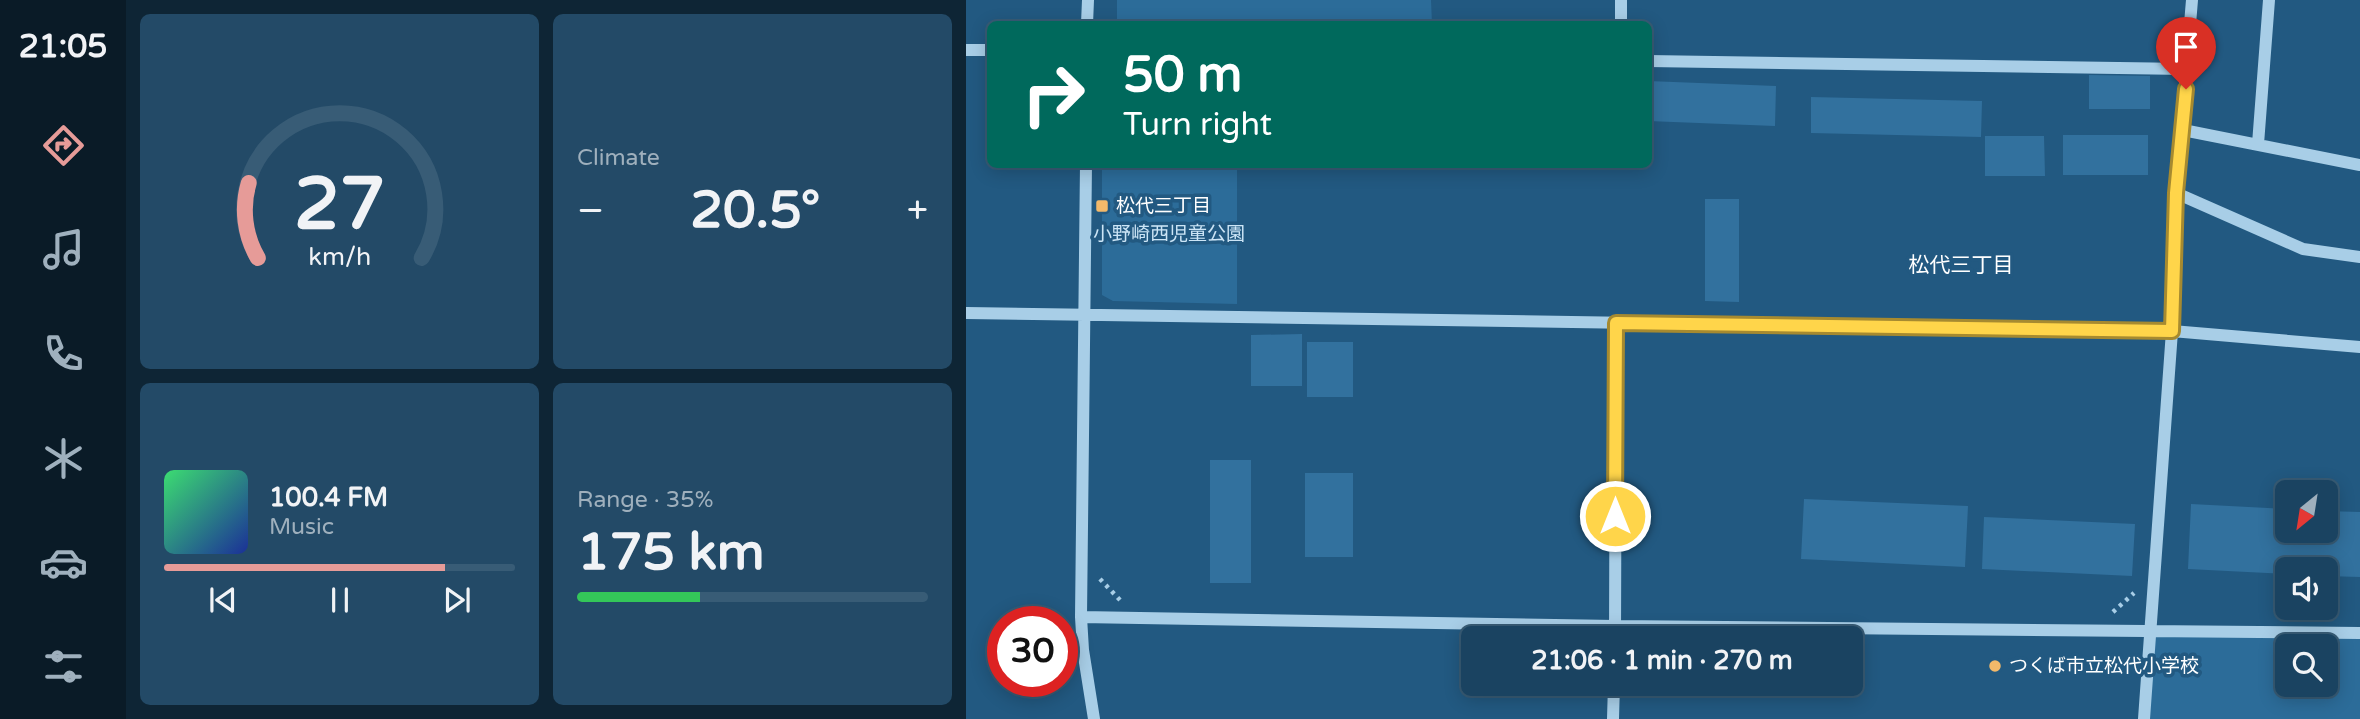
<!DOCTYPE html>
<meta charset="utf-8">
<style>
body{margin:0;font-family:"Varela Round","Noto Sans JP",sans-serif;background:#234a67;color:#f1f3f6;height:100vh;display:flex;flex-direction:column;font-size:26px;white-space:nowrap}
*{box-sizing:border-box;margin:0}
p{font-size:23px;color:#9fb0bd}
.icon{flex:none;width:38px;height:38px;fill:none;stroke:currentColor;stroke-width:2;stroke-linecap:round;stroke-linejoin:round}
.map{position:relative;flex:1;overflow:hidden}
.sheet{display:flex;flex-direction:column;gap:14px;padding:14px;background:#0e2535;width:840px}
.sheet>*{flex:none}
.top-card{position:absolute;left:21px;top:21px;width:665px;height:147px;border-radius:10px;box-shadow:0 4px 18px #0003,0 0 0 2px #385c76;background:#00695c;color:#fff;overflow:hidden}
.needle{width:46px;rotate:210deg}
.buttons{position:absolute;left:1309px;top:480px;display:grid;gap:14px}
.buttons a{display:grid;place-items:center;width:63px;height:63px;border-radius:10px;background:#1a4361;box-shadow:0 4px 18px #0003,0 0 0 2px #385c76;font-size:35px}
.speed{position:absolute;left:21px;top:606px;display:flex;gap:14px;font-size:35px;font-weight:700;text-align:center}
.speed>*{display:grid;place-content:center;width:91px;height:91px;border-radius:50%;background:#1a4361;box-shadow:0 4px 18px #0003,0 0 0 2px #385c76;line-height:1}
.speed .limit{border:10px solid #d22;background:#fff;color:#111}
.pin{position:absolute;display:grid;place-items:center;width:60px;height:60px;color:#fff;margin:-72px -30px;border-radius:50% 50% 50% 0;rotate:-45deg;box-shadow:0 0 7px #0007}
.pin .icon{rotate:45deg}
.me{position:absolute;width:77px;margin:-38px;rotate:0deg;stroke-linejoin:round;filter:drop-shadow(0 0 5px #0008)}
.turn{display:flex;align-items:center;gap:24px;height:147px;padding:0 21px;font-size:32px}
.turn .icon{width:91px;height:91px;stroke-width:2.5}
.turn b{display:block;font-size:49px;line-height:60px}
.big{font-size:52px;font-weight:700;line-height:1.1}
.sheet .widget{flex:1;display:flex;flex-direction:column;justify-content:center;gap:10px;min-width:0;padding:0 24px;border-radius:10px;background:#234a67}
.sheet .dial{align-items:center;gap:0}
.dial svg{height:182px;overflow:visible;fill:none;stroke:#385c76;stroke-width:7;stroke-linecap:round;text-anchor:middle}
.dial text{fill:#f1f3f6;stroke:none}
.song{display:flex;align-items:center;gap:21px}
.cover{width:84px;height:84px;border-radius:10px;background:linear-gradient(135deg,hsl(140 70% 55%),hsl(230 70% 35%))}
.played{height:7px;border-radius:4px;background:linear-gradient(90deg,#e69b98 80%,#385c76 80%)}
.keys{display:flex;justify-content:space-around;direction:ltr}
.heat{display:flex;justify-content:space-between;align-items:center;font-size:38px;direction:ltr}
.charge{height:10px;border-radius:5px;background:linear-gradient(90deg,#34c759 35%,#385c76 0)}
.sheet .tiles{flex:1;display:grid;gap:14px;grid-template-columns:repeat(2,1fr)}
.trip{position:absolute;left:495px;top:626px;width:402px;height:70px;border-radius:10px;background:#1a4361;box-shadow:0 4px 18px #0003,0 0 0 2px #385c76;font-weight:700;line-height:70px;text-align:center}
main{display:flex;flex:1;min-height:0}
.dock{display:flex;flex-direction:column;width:126px;justify-content:space-around;align-items:center;background:#0a1b27;color:#9fb0bd}
.dock .icon{width:49px;height:49px}
.dock .active{color:#e69b98}
.dock b{font-size:32px;color:#f1f3f6}
.map>svg:first-child{display:block}
.green{fill:#2c6c99;fill-rule:evenodd}
.building{fill:#32719e}
.lines{fill:none;stroke-linecap:round;stroke-linejoin:round}
.path{stroke:#a8cee7;stroke-width:4.5;stroke-dasharray:3.5 5;stroke-linecap:butt}
.minor{stroke:#a8cee7;stroke-width:12}
.route-casing{stroke:#a68a30;stroke-width:18}
.route{stroke:#ffd54a;stroke-width:12}
.poi-dot{fill:#f3b96a;stroke:#225981;stroke-width:2.5}
.labels{text-anchor:middle;dominant-baseline:central;stroke-width:7;stroke-linejoin:round;paint-order:stroke}
.poi-label{font-size:19px;fill:#fff;stroke:#225981;text-anchor:start}
.park-label{font-size:19px;fill:#cce5f6;stroke:#225981}
.neighbourhood-label{font-size:21px;fill:#fff;stroke:#225981}
</style>
<main>
<nav class="dock">
<b>21:05</b>
<svg class="icon active" aria-label="directions" viewBox="0 0 24 24"><path d="M12 3l9 9-9 9-9-9zM9 14v-3h6M13 9l2 2-2 2"/></svg>
<svg class="icon" aria-label="music" viewBox="0 0 24 24"><path d="M9 18V5l10-2v13"/><circle cx="6" cy="18" r="3"/><circle cx="16" cy="16" r="3"/></svg>
<svg class="icon" aria-label="phone" viewBox="0 0 24 24"><path d="M5 4h4l2 5-3 2q2 4 5 5l2-3 5 2v4C11 20 4 13 5 4z"/></svg>
<svg class="icon" aria-label="climate" viewBox="0 0 24 24"><path d="M12 3v18M4 7l16 10M4 17L20 7"/></svg>
<svg class="icon" aria-label="car" viewBox="0 0 24 24"><path d="M5 17H2v-5l4-1 3-4h7l3 4 3 1v5h-3M9 17h6M6 11h13"/><circle cx="7" cy="17" r="2"/><circle cx="17" cy="17" r="2"/></svg>
<svg class="icon" aria-label="filters" viewBox="0 0 24 24"><path d="M4 7h16M4 17h16"/><circle cx="9" cy="7" r="2"/><circle cx="15" cy="17" r="2"/></svg>
</nav>
<section class="sheet">
<div class="tiles">
<div class="widget dial"><svg viewBox="0 0 100 80">
<path d="M14 69A42 42 0 1 1 86 69"/>
<path d="M14 69A42 42 0 0 1 10 36" stroke="#e69b98"/>
<text x="50" y="56" font-size="32" font-weight="700">27</text>
<text x="50" y="72" font-size="11">km/h</text>
</svg></div>
<div class="widget"><p>Climate</p>
<div class="heat"><a>−</a><b class="big">20.5°</b><a>+</a></div>
</div>
<div class="widget">
<div class="song"><i class="cover"></i><div><b>100.4 FM</b><p>Music</p></div></div>
<div class="played"></div>
<div class="keys"><svg class="icon" aria-label="previous" viewBox="0 0 24 24"><path d="M18 5L8 12l10 7zM5 5v14"/></svg><svg class="icon" aria-label="pause" viewBox="0 0 24 24"><path d="M8 5v14M16 5v14"/></svg><svg class="icon" aria-label="next" viewBox="0 0 24 24"><path d="M6 5l10 7-10 7zM19 5v14"/></svg></div>
</div>
<div class="widget"><p>Range · 35%</p><b class="big">175 km</b><div class="charge"></div></div>
</div>
</section>
<div class="map">
<svg width="1394" height="719" viewBox="0 0 1394 719">
<rect width="100%" height="100%" fill="#225981"/>
<path class="green" d="M151 0H465L466 24H151Z
M136 165H271V304L147 301 136 295Z
M1185 631 1394 633V719H1178ZM1321 646H1360V684H1321Z"/>
<path class="building" d="M1123 75 1184 76V109H1123Z
M682 81 810 86 809 126 682 121Z
M845 97 1016 101 1015 137 845 133Z
M1097 135H1182V175H1097Z
M1019 136H1078L1079 176H1019Z
M739 199H773V302L739 301Z
M336 334V386H285V335Z
M341 342H387V397H341Z
M244 460H285V583H244Z
M339 473H387V557H339Z
M838 499 1002 506 999 567 835 559Z
M1225 504 1321 509V530H1360V511L1394 512V577L1360 576V569H1321V574L1222 569Z
M1018 517 1169 524 1166 576 1016 569Z"/>
<g class="lines">
<path class="path" d="M134 579 154 600
M1147 612 1168 593"/>
<path class="minor" d="M121 24 122 0
M655 24V0
M0 50H24
M682 61 1221 69
M1217 130 1394 165
M1292 144 1303 0
M120 164 115 617 117 650 128 719
M1210 193 1337 249 1394 257
M0 313 1206 331 1394 347
M115 617 649 626 1394 633
M649 639 650 323
M647 719 648 684
M1178 719 1206 331 1210 193 1226 0"/>
</g>
<g class="lines">
<g class="route-casing">
<path id="route" d="M649 516 650 323 1206 331 1210 193 1220 89"/>
</g>
<use href="#route" class="route"/>
</g>
<g class="poi-dot">
<rect x="129" y="199" width="14" height="14" rx="3.5"/>
<circle cx="1029" cy="666" r="7"/>
</g>
<g class="labels">
<g class="poi-label">
<text x="150" y="206">松代三丁目</text>
<text x="1043" y="666">つくば市立松代小学校</text>
</g>
<g class="park-label">
<text x="203" y="234">小野崎西児童公園</text>
</g>
<g class="neighbourhood-label">
<text x="995" y="265">松代三丁目</text>
</g>
</g>
</svg>
<div class="buttons">
<a><svg class="needle" viewBox="-14 -14 28 28"><path d="M0-13l5 13h-10z" fill="#e53935"/><path d="M0 13l5-13h-10z" fill="#9fb0bd"/></svg></a>
<a><svg class="icon" aria-label="sound" viewBox="0 0 24 24"><path d="M4 9h4l5-4v14l-5-4H4zM17 9q2 3 0 6"/></svg></a>
<a><svg class="icon" aria-label="search" viewBox="0 0 24 24"><circle cx="10" cy="10" r="6"/><path d="M15 15l6 6"/></svg></a>
</div>
<div class="speed"><div class="limit">30</div></div>
<div class="pin" style="left:1220px;top:89px;background:#d93025"><svg class="icon" aria-label="arrive" viewBox="0 0 24 24"><path d="M6 21V4h12l-3 4 3 4H6"/></svg></div>
<svg class="me" style="left:649px;top:516px" viewBox="-20 -20 40 40"><circle r="17" fill="#ffd54a" stroke="#fff" stroke-width="3"/><path d="M0-11L8 9 0 5-8 9z" fill="#fff"/></svg>
<div class="trip">21:06 · 1 min · 270 m</div>
<div class="top-card">
<div class="turn"><svg class="icon" aria-label="right" viewBox="0 0 24 24"><path d="M7 20v-9h11M14 6l5 5-5 5"/></svg><div><b>50 m</b>Turn right</div></div>
</div>
</div>
</main>
